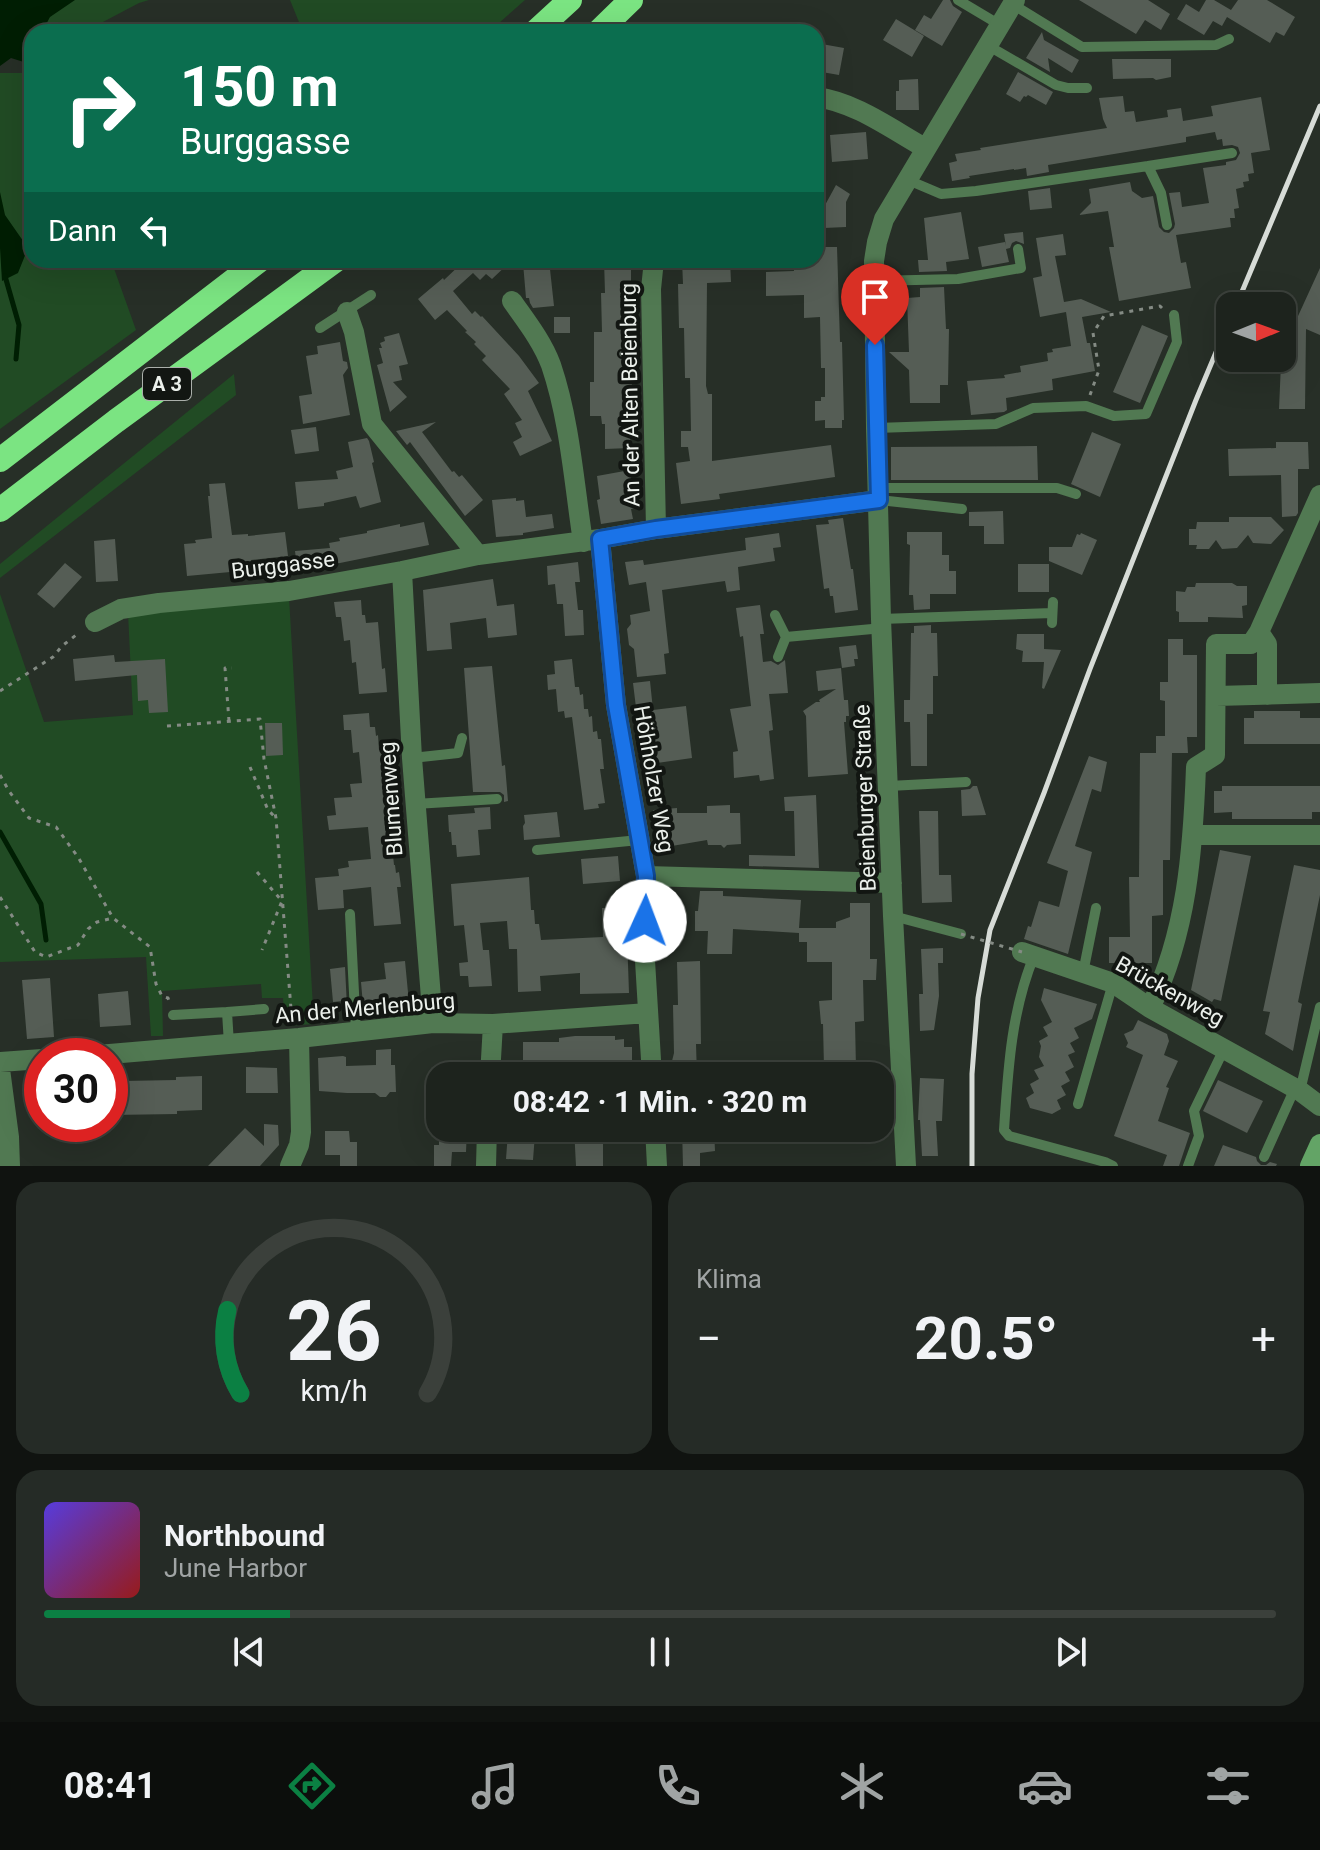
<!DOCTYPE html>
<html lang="de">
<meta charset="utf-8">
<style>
body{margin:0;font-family:Roboto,sans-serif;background:#252b26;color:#f1f3f6;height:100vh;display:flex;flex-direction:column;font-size:30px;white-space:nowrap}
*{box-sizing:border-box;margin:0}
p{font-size:26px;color:#a0a4a4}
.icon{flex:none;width:44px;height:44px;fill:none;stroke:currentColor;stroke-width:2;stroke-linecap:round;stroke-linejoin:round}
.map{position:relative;height:1166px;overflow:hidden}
.details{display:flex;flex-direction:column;gap:16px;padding:16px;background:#101310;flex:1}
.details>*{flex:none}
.hud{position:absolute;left:24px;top:24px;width:800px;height:244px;border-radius:24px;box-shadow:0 8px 32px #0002,0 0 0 2px #3b403b;background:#0b6e4f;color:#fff;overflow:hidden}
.needle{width:52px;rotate:89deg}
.tools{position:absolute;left:1216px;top:292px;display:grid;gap:16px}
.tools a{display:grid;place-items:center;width:80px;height:80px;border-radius:16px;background:#1d231d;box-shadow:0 8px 32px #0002,0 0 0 2px #3b403b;font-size:40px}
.speed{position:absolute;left:24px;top:1038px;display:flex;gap:16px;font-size:40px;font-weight:700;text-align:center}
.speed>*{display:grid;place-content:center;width:104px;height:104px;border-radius:50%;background:#1d231d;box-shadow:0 8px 32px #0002,0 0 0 2px #3b403b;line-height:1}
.speed .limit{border:12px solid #d22;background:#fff;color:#111}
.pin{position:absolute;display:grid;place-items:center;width:68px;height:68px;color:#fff;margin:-82px -34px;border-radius:50% 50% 50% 0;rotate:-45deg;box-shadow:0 0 8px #0007}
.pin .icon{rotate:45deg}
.me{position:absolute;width:88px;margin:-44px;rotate:2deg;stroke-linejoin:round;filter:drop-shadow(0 0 6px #0008)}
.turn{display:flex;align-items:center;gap:28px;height:168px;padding:0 24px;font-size:36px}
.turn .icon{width:104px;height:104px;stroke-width:2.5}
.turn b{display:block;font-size:56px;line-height:68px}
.then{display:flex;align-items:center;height:76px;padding:0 24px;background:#0003;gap:16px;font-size:30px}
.big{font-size:60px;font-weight:700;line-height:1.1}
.details .tile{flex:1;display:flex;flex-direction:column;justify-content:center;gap:12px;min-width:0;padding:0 28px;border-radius:24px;background:#252b26}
.details .dial{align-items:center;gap:0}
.dial svg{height:208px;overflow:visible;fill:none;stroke:#3b403b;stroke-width:7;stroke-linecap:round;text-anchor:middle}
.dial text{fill:#f1f3f6;stroke:none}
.song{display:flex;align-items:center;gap:24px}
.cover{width:96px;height:96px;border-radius:12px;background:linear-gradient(135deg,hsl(250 70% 55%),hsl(0 70% 35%))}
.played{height:8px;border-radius:4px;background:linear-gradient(90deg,#0b8043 20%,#3b403b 20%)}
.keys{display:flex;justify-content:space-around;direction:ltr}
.heat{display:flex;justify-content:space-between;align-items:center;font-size:44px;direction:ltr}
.details .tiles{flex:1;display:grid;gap:16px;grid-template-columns:1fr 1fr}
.tile:last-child{grid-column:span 2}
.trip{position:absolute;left:426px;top:1062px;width:468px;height:80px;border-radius:24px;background:#1d231d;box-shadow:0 8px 32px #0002,0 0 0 2px #3b403b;font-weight:700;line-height:80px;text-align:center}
.tab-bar{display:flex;height:128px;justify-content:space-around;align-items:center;background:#0c0e0c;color:#a0a4a4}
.tab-bar .icon{width:56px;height:56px}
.tab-bar .on{color:#0b8043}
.tab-bar b{font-size:36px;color:#f1f3f6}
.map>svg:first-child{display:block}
.green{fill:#214b24}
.water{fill:#001e03}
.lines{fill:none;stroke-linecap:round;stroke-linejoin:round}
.stream{stroke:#001e03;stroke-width:5}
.building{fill:#555d55}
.path{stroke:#848b84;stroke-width:3;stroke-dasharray:4 6;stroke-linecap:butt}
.service{stroke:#517952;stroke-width:10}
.minor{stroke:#517952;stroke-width:20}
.secondary{stroke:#63a466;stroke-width:20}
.motorway{stroke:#7be482;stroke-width:24}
.rail{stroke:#d7dcd7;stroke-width:5}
.path-bridge{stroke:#848b84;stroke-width:3;stroke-dasharray:4 6;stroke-linecap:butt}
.route-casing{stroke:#114b97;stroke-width:20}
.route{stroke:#1a73e8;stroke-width:14}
.labels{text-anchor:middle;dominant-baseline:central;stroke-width:8;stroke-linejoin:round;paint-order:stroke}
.shield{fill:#121612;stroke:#aaafaa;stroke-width:2}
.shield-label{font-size:20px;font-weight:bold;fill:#ebf0eb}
.street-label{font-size:22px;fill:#ebf0eb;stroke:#121612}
</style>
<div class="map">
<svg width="1320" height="1166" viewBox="0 0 1320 1166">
<rect width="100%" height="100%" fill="#272f27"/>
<path class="green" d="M0 0H149L139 3 84 32H32V56L0 54Z
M290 0H525L489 32H303Z
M0 73H32V260H111L136 330 0 429Z
M234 374 236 395 0 578V564Z
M0 594 44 722 133 715 128 613 289 597 314 1024 285 1026 283 998H262L261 984 162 991 163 1036H151L146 957 0 962Z"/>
<path class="water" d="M0 0H75L50 17 42 32H32V52L27 63 11 58 0 66Z
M0 192 5 215 28 248 18 273 2 281 0 248Z"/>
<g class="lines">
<path class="stream" d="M5 276 19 325 16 359
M0 832 41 904 46 940"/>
</g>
<path class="building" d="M943 0H950L953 6 962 12 942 46 915 30 924 15 931 19Z
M1079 0H1148L1170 14 1161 30 1145 20 1136 34Z
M1206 0H1214L1231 10 1238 0H1267L1295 17 1284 36 1276 32 1270 43 1227 17 1222 26 1213 21 1204 35 1177 19 1186 4 1199 12Z
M896 19 924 36 912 57 883 40Z
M1042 32 1044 40 1079 60 1072 73 1048 58 1050 72 1026 58Z
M816 43 844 48 839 75 816 71Z
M1112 59H1171V77L1156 80 1153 78 1113 79Z
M1018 72 1053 92 1046 105 1028 95 1026 97 1024 96 1020 102 1006 94Z
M918 79 919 110H896V91H899V80Z
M1123 96 1125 112 1134 111 1136 122 1168 117 1167 110 1181 108 1183 121 1213 116 1211 106 1261 97 1270 150 1251 153 1254 173 1248 174 1249 181 1243 182 1244 187 1236 189 1239 208 1234 209 1235 218H1230L1231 227 1176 235 1181 263 1186 262 1191 288 1119 301 1109 247H1114L1108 211 1079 215 1091 203 1089 189 1130 182 1132 191 1142 198 1153 196 1159 227 1164 232 1169 233 1174 228 1175 224 1169 193 1180 192 1182 207 1209 203 1203 168 1226 165V162L1236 160 1240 153 1238 147 1232 145 1223 146 1222 139 1217 140 1215 132 1186 137V142L1048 165 1049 172 1027 176 1026 168 1014 170V169L969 176 970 178 952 181 949 163 957 161 955 154 981 150 980 148 1107 128 1103 119 1099 98Z
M866 132 868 159 832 162 830 135Z
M836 185 850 194 846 202V227L824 228V207Z
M1050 188 1052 208 1030 210 1028 191Z
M961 212 969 259 946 262 947 271 919 272 918 260H928L924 218Z
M1023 232 1024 244 1016 241 1012 243 1010 248 1006 249 1009 262 982 267 978 247 1005 242 1006 246 1004 234Z
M1063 234 1066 255 1055 256 1064 302 1081 299 1111 312 1082 317 1087 343H1090L1095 371 1052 379 1053 390 1006 398 1007 410 1004 412 971 415 967 381 1005 378 1004 375 1021 372 1020 366 1048 361 1047 353 1053 352 1052 349 1071 346 1066 312 1040 317 1033 278 1042 276 1036 238Z
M818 247H837L840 342H842L844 420H842V428H825V420L815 421V401H821V397H825V368H821L820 317 804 318V295L766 296V272L794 271 793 260H816L818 258Z
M461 260H512L492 279 486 274 480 280 473 273 453 291 472 314 475 311 481 317 482 316 519 356 539 383 528 391 552 441 520 456 513 442 522 437 515 423 522 420 504 394 510 389 482 360 486 356 474 344 476 342 465 332 467 331 447 310 435 320 418 299 443 278 444 280 463 262Z
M526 260H549L554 306 533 308 530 303 529 298H526L523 263H527Z
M604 260H631V292L628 293 629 332H625L626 380H632L630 448 605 449V424H602L601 416H590V382H594V332H602L601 293H605Z
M682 260H730L731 282 707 283 706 386 708 394H712V461L831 445 835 477 719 494 720 499 681 504 676 463 690 461 688 447H681V431H691L690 378H685L684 328H679L678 284H683Z
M1320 268V335L1306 329 1305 409H1279L1282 340 1293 327Z
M944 287 946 329H949L948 385H940V403H910L909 370 889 352H909L907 298 920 297V288Z
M554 317H570V333H554Z
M1142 325 1168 336 1140 403 1113 392Z
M399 333 408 364 399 366 402 380 393 382 407 397 390 412 377 365 383 363 379 348H382L380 343 385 341 384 337Z
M340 342 343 361 347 362 348 368 343 375 350 415 303 424 299 396 312 394 306 356 318 354 317 346Z
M436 422 422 432 452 472 454 471 459 477 462 475 483 500 465 516 410 442 407 445 396 431Z
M316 427 319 451 295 454 291 430Z
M1092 432 1121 444 1100 497 1071 484Z
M367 438 369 441 374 462 372 463 381 502 360 508 356 496 324 503V506L298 509 295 482 338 479 336 471 353 467 348 442Z
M1276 442H1308L1309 469H1298V513L1296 516 1282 517 1281 475 1229 476 1228 449 1276 448Z
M1037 446 1038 480H891V447Z
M630 470 636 508 631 509 633 519 601 524 597 500 600 499 597 476Z
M225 483 232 535 248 534V536L285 532 288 556 251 560 252 570 187 576 184 544 196 543 195 540 212 538 208 496H210L209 484Z
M516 498V501L524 500 526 517 552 514 554 528 523 533V535L496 537 492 500Z
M1003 511 1004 544H984V526H969V512Z
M1229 517H1271L1284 530 1271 544 1253 543 1248 535 1237 548 1222 549 1216 540 1209 549H1196L1197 545H1189V529H1196L1197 522H1229Z
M843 518 851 569H853L858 610 835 613 833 596H830L829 588 824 589 816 525 829 524 828 520Z
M424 522 429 545 335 564 297 567 295 551 330 548 329 543 340 541 339 538 367 533V531L400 524V527Z
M907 532H942V555H949V571H956V594H930V609L914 610 913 595H909L910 545 907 544Z
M779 533 781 547 773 548 775 561 738 567 740 590 727 592 725 581 662 590 669 653 664 654 666 674 637 677 634 649 629 645 627 629 631 624 630 615 650 611 646 582 629 585 625 562 643 560 644 565 746 550 745 538Z
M1081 533 1097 540 1082 575 1049 561V547H1072L1077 534 1080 535Z
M115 539 118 581 96 582 94 541Z
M578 562 580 582H575L578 610H583L584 635 565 636 563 604H557L555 584 548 585 547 566Z
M65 563 82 577 54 608 37 594Z
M1018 564H1049V592H1018Z
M493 579 497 606 514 604 517 635 488 638 486 618 450 623 452 649 427 651 423 590Z
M1196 583H1232L1237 586H1247V605L1242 606 1243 618 1208 617V622H1179V612L1176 611V591L1185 592 1187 587H1195Z
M361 600 362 615H365L366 623 378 622 382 669 385 668 387 692 359 694 356 662 352 663 350 640 344 641 341 617H336L334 602Z
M760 605 764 634H760L763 662 771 661 778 665 785 660 788 693 769 694 773 730 769 731 774 779 760 781 759 775 734 778 733 752 738 751 730 709 751 706 743 636 740 637 736 608Z
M931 625V633H937L938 676H933V714H927V766H911L910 722H904V700H910L911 633H914V626Z
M1017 634H1044V652V649L1061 650 1044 689 1042 688 1044 662H1022L1023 651 1016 649Z
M1168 639H1183V655H1197V737H1187L1188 753H1172L1170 860H1163V915L1152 916V963H1109V937H1130L1129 877H1139L1140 753H1156V736H1165V701L1160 700V682H1168Z
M856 645 858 659H854L855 666 842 668 839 647Z
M114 655 115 662 165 659 168 712 149 713 148 700 138 701 137 675 75 681 73 659Z
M572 659 575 687H579L580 695 583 694 584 709H588L589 717 592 716 593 732 597 731 598 739H601L604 769H600L605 803 598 804 599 808 584 810 572 717 565 718 564 711 558 712 556 689 548 690 547 675 555 674 554 661Z
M492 666 502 766 505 765 508 801 504 802V795L500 792H473L464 668Z
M841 668 844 700H848L849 716H846V722H844L848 774 808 777 806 716 803 711 816 702H820L819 700 836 689 818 691 816 671Z
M650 681 653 710 686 706 692 758 643 765 633 683Z
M1254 711H1300V718H1320V744H1244V718H1254Z
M369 713 370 727H375L376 736 378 735 379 750H383L384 758H386L387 772H389L390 781H393L395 805 388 806 394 865H395L396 873 399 872 401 887H397L401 924 374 926 371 887 343 890 344 908 318 910 315 878 339 876 338 869 349 867 348 861 371 859 368 827 329 830 327 816 336 815 334 798 352 797 350 784 362 783 359 752 353 753 351 730H344L343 715Z
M265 723H282L283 755 266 756Z
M1089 756 1107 762 1101 792 1092 789 1075 846 1092 852 1068 954 1024 939 1028 926 1031 927 1039 901 1059 907 1068 871 1047 863Z
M973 786H977L986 815 962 816 961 790 970 789Z
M1222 786H1320V812H1312V819H1232V812L1214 813V791H1222Z
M816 795 819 868 749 866V855L795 856 794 811H785L784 797Z
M730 805V813H740L741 844 727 845 724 848 721 845H708L707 840 660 848 653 810 677 808V813H707V806Z
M490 807 491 829 478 830 480 855 457 857 456 845H452L451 832H449L448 815 475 813 474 808Z
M919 811H938L939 875H951L952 902 922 903Z
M557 812 560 837 524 840 523 826 525 823 524 815Z
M1220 850 1251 856 1221 1001 1214 999 1212 1002 1191 990Z
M618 856 620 881 583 884 581 859Z
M1294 865 1320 870V895L1298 1002 1302 1004 1293 1051 1265 1034 1270 1012 1263 1011Z
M529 877 531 910H534L535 924H539L541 940 603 937 602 908 626 907 629 993 580 994V973L540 976 541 991 518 992 517 949H509L507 921 480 923 483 950H489L492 986 469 987 468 976H460L459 963 468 962 464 925 454 926 451 884Z
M700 891H723V896L801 900 799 928H836V922L850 917V903H870V959H877L876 980H863L864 1021 855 1022 856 1068H824L823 1024H821L819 1001 832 1000V962H807V942H799V929V933L733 929 732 954H707L708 931H695V911H698Z
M943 948V963H938L939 996 934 1030 920 1031 919 994H923L921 949Z
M405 961 409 1003 369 1009V1005H363L361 982 386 979 384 963Z
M700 961 701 1044H696L697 1076H672V1061L674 1053 673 1005H678L677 962Z
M345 967 347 1007H343V1001L333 1002 330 969Z
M50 978 54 1037 27 1039 22 980Z
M1044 988 1097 1004 1092 1019 1074 1028 1079 1038 1070 1043 1075 1052 1068 1055 1074 1067 1065 1072 1070 1081 1061 1086 1066 1095 1057 1100 1061 1109 1052 1114 1030 1108 1026 1098 1034 1093 1030 1084 1039 1079 1034 1070 1044 1066 1039 1057 1041 1046 1039 1041 1048 1036 1043 1027 1052 1022 1041 1000Z
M128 991 131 1025 100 1027 98 994Z
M1138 1020 1167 1034 1169 1041 1164 1055 1178 1061 1166 1087 1169 1088 1158 1121 1190 1133 1179 1166H1163L1167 1155 1114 1136 1143 1055 1126 1047 1128 1043 1124 1034 1133 1030Z
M575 1036H615V1040L624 1039V1047H632V1076H601V1062H554L555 1076H527L526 1061H523V1042H559V1038Z
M391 1049V1065H395L396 1092H390L386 1097H380L375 1093H347L319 1091 318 1058 343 1056 346 1057V1066L376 1065V1050Z
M246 1067 277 1068 278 1093H246Z
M202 1076V1110L177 1111V1114L112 1115 111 1086H123V1081L176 1080V1077Z
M920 1078 944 1079 942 1121H936L938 1156H922L920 1120H918Z
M1218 1080 1263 1101 1247 1133 1203 1111Z
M264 1124 278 1125 279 1145 260 1166H208L245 1128 264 1146Z
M439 1128H467L466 1152H452L451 1166H434V1145H439Z
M574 1128H595L596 1144H603V1166H576Z
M682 1128H714L715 1151 700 1153V1166H683Z
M325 1131H349L350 1142H357V1166H340V1155H325Z
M508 1132 535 1134 533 1160 506 1159Z
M1223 1145 1256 1157 1257 1161 1261 1165H1266L1270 1162 1277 1164 1276 1166H1214Z"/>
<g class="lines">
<path class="path" d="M1090 395 1099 370 1093 333 1104 316 1160 306 1162 308
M0 691 53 657 62 646 80 632
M229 721 225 668H232
M167 726 260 719 264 759 276 818 291 1009 294 1018
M250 767 268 810 275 817
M0 775 9 791 29 818 56 827 78 857 113 918 150 947 156 984 162 996 168 998 170 1004
M257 872 282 901 262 950
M0 897 35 952 46 957 78 945 88 929 97 922 113 918"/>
<path class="service" d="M958 0 1000 25
M1012 4 1082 47 1216 45 1229 39
M987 45 1056 85 1068 88H1087
M1148 166 1232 153
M908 180 941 194 976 191 1148 166 1161 193 1167 225
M873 281 958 279 1021 268 1018 249
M320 328 371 295
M876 428 996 424 1033 408 1086 406 1114 416 1146 414 1177 342 1174 315
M878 488H1057L1076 494
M879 500 962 509
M775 615 786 637 883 628
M881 619 1052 613
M1052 623 1053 602
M778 657 786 637
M412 758 458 753 462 738
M889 786 966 782
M415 804 497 799
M537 850 639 840
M350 914 356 1032
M893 916 961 934
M1034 956C1011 1012 1008 1070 1004 1130L1009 1136 1105 1162 1113 1166
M1083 973 1096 908
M173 1015 227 1012
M229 1044 227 1012 264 1009
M1300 1091 1320 1007
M1078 1104 1113 983
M1264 1157 1295 1088
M1188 1166 1199 1136 1194 1111 1224 1049"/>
<path class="minor" d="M816 97C855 102 891 129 925 148
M654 260 651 289 656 529
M512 301C526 321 542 341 551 365 570 421 574 483 583 542
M347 312 354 332 372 424 478 555
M600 539 616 705 646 876 644 944 652 1076
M402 571 412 758 433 1023
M95 622 121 609 159 603 289 591 402 571 478 555 600 539 656 529 879 500
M1259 632 1267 644V695
M1216 696 1320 693
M1194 835H1320
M646 876 892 883
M1022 952 1113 983 1150 1008 1300 1091 1320 1106
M1150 1008C1187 933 1193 850 1196 767L1215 755 1216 644H1251L1259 632 1320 495
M86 1056 299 1038 433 1023 493 1024 648 1013
M0 1062 42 1059
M0 1069 9 1137 10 1166
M490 1076 493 1024
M655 1128 657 1166
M290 1166 299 1145 301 1132 299 1038
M486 1166 487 1128
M906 1166 893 916 881 619 876 428 874 261 877 242 884 219 1015 0"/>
<path class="secondary" d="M1310 1166 1320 1144"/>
<path class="motorway" d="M535 32 570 0
M598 32 631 0
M0 460 260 260
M0 510 116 421 336 260"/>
<path class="rail" d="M1236 306 1320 106
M972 1166V1074L978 998 990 930 1044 793 1090 669 1196 400 1230 319"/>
<path class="path-bridge" d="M961 934 1022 952"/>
</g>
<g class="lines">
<g class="route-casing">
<path id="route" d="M645 921 646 876 616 705 600 539 656 529 879 500 875 345"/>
</g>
<use href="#route" class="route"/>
</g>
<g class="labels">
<rect class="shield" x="143" y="368" width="48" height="32" rx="6"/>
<g class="shield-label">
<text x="167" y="384">A 3</text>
</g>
<g class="street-label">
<text transform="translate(630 395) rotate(-91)">An der Alten Beienburg</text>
<text transform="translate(283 565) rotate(-7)">Burggasse</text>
<text transform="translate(654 779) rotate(80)">Höhholzer Weg</text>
<text transform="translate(865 798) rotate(-92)">Beienburger Straße</text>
<text transform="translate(391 799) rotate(-94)">Blumenweg</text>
<text transform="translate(1170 991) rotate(29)">Brückenweg</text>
<text transform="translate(365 1008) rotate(-5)">An der Merlenburg</text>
</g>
</g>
</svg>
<div class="tools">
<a><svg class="needle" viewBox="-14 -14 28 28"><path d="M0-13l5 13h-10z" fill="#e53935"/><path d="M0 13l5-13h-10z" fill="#a0a4a4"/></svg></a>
</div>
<div class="speed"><div class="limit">30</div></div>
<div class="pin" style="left:875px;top:345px;background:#d93025"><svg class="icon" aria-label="arrive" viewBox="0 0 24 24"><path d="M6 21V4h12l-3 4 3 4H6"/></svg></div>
<svg class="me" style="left:645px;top:921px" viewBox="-20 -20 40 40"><circle r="19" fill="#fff"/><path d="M0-13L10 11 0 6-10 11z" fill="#1a73e8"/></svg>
<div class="trip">08:42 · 1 Min. · 320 m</div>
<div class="hud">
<div class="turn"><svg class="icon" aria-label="right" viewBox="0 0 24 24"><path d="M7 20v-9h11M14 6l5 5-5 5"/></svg><div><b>150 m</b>Burggasse</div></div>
<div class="then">Dann<svg class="icon" aria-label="left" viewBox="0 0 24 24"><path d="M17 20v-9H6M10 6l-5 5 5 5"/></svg></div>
</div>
</div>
<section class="details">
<div class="tiles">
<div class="tile dial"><svg viewBox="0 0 100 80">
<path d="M14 69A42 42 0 1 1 86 69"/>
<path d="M14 69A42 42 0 0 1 9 37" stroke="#0b8043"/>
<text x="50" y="56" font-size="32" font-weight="700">26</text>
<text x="50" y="72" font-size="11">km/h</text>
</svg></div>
<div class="tile"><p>Klima</p>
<div class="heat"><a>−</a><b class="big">20.5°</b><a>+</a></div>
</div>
<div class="tile">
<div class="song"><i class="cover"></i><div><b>Northbound</b><p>June Harbor</p></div></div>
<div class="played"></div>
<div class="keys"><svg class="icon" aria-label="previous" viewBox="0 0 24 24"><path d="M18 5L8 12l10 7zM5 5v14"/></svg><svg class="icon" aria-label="pause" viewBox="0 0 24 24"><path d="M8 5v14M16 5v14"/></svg><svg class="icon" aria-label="next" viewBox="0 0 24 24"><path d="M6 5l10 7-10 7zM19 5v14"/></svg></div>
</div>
</div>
</section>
<nav class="tab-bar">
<b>08:41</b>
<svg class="icon on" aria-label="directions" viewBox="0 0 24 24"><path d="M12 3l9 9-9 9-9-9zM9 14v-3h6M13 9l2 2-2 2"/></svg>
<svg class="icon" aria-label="music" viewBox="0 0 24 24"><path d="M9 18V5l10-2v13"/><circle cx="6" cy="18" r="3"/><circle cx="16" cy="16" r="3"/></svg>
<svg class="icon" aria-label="phone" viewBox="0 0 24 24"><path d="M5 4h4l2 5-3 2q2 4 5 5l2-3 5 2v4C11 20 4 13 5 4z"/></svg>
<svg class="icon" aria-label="climate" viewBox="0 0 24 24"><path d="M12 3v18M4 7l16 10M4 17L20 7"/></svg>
<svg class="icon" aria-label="car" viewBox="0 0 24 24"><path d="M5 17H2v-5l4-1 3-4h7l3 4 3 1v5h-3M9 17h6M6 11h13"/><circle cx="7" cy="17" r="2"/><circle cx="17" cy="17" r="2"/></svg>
<svg class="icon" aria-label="filters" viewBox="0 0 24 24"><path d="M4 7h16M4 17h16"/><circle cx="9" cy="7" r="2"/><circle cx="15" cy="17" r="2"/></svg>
</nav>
